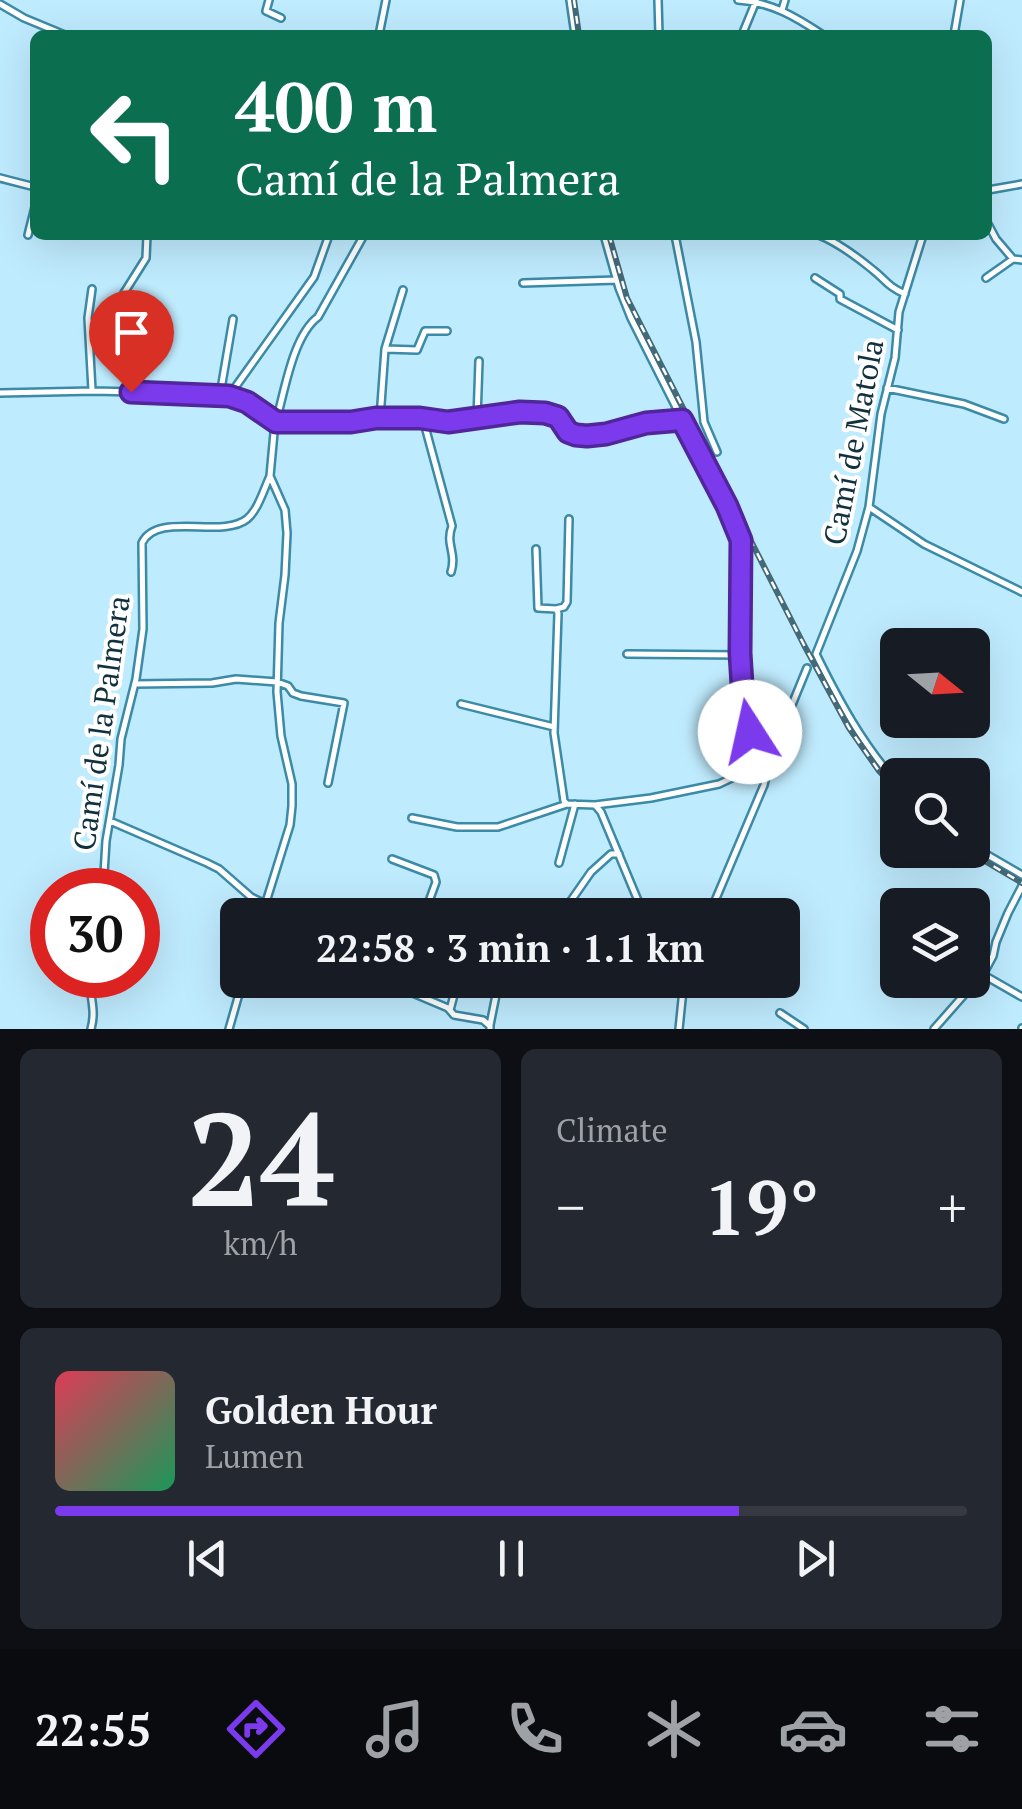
<!DOCTYPE html>
<meta charset="utf-8">
<style>
body{margin:0;font-family:"PT Serif",serif;background:#242831;color:#f1f3f6;height:100vh;display:flex;flex-direction:column;font-size:38px;white-space:nowrap}
*{box-sizing:border-box;margin:0}
p{font-size:32px;color:#9ea1a6}
.icon{flex:none;width:55px;height:55px;fill:none;stroke:currentColor;stroke-width:2;stroke-linecap:round;stroke-linejoin:round}
.map{position:relative;height:1029px;overflow:hidden}
.panel{display:flex;flex-direction:column;gap:20px;padding:20px;background:#0d0f14;flex:1}
.panel>*{flex:none}
.guide{position:absolute;left:30px;top:30px;width:962px;height:210px;border-radius:15px;box-shadow:0 10px 40px #0002;background:#0b6e4f;color:#fff;overflow:hidden}
.needle{width:65px;rotate:108deg}
.tools{position:absolute;left:880px;top:628px;display:grid;gap:20px}
.tools a{display:grid;place-items:center;width:110px;height:110px;border-radius:15px;background:#171b24;box-shadow:0 10px 40px #0002;font-size:50px}
.speed{position:absolute;left:30px;top:868px;display:flex;gap:20px;font-size:50px;font-weight:700;text-align:center}
.speed>*{display:grid;place-content:center;width:130px;height:130px;border-radius:50%;background:#171b24;box-shadow:0 10px 40px #0002;line-height:1}
.speed .limit{border:15px solid #d22;background:#fff;color:#111}
.pin{position:absolute;display:grid;place-items:center;width:85px;height:85px;color:#fff;margin:-102px -42px;border-radius:50% 50% 50% 0;rotate:-45deg;box-shadow:0 0 10px #0007}
.pin .icon{rotate:45deg}
.me{position:absolute;width:110px;margin:-55px;rotate:350deg;stroke-linejoin:round;filter:drop-shadow(0 0 8px #0008)}
.turn{display:flex;align-items:center;gap:35px;height:210px;padding:0 40px;font-size:45px}
.turn .icon{width:130px;height:130px;stroke-width:2.5}
.turn b{display:block;font-size:70px;line-height:85px}
.big{font-size:75px;font-weight:700;line-height:1.1}
.panel .widget{flex:1;display:flex;flex-direction:column;justify-content:center;gap:15px;min-width:0;padding:0 35px;border-radius:15px;background:#242831}
.panel .dial{align-items:center;gap:0}
.dial b{font-size:130px;line-height:1}
.song{display:flex;align-items:center;gap:30px}
.cover{width:120px;height:120px;border-radius:15px;background:linear-gradient(135deg,hsl(350 70% 55%),hsl(150 70% 35%))}
.played{height:10px;border-radius:5px;background:linear-gradient(90deg,#7c3aed 75%,#363941 75%)}
.keys{display:flex;justify-content:space-around;direction:ltr}
.heat{display:flex;justify-content:space-between;align-items:center;font-size:55px;direction:ltr}
.panel .tiles{flex:1;display:grid;gap:20px;grid-template-columns:1fr 1fr}
.widget:last-child{grid-column:span 2}
.trip{position:absolute;left:220px;top:898px;width:580px;height:100px;border-radius:15px;background:#171b24;box-shadow:0 10px 40px #0002;font-weight:700;line-height:100px;text-align:center}
.dock{display:flex;height:160px;justify-content:space-around;align-items:center;background:#090b0e;color:#9ea1a6}
.dock .icon{width:70px;height:70px}
.dock .active{color:#7c3aed}
.dock b{font-size:45px;color:#f1f3f6}
.map>svg:first-child{display:block}
.lines{fill:none;stroke-linecap:round;stroke-linejoin:round}
.street-casing{stroke:#3b8aa6;stroke-width:10}
.street{stroke:#fff;stroke-width:5}
.rail-casing{stroke:#446977;stroke-width:6}
.rail{stroke:#fff;stroke-width:2.5;stroke-dasharray:8;stroke-linecap:butt}
.route-casing{stroke:#51269a;stroke-width:25}
.route{stroke:#7c3aed;stroke-width:18}
.labels{text-anchor:middle;dominant-baseline:central;stroke-width:8;stroke-linejoin:round;paint-order:stroke}
.street-label{font-size:30px;fill:#10313d;stroke:#fff}
</style>
<div class="map">
<svg width="1022" height="1029" viewBox="0 0 1022 1029">
<rect width="100%" height="100%" fill="#bfebfe"/>
<g class="lines">
<g class="street-casing">
<path id="street" d="M269 0 266 11 281 18
M570 0 575 35
M658 0 659 35
M738 0C771 2 796 17 823 35
M0 4 24 18 65 35
M782 10 785 0
M379 35 386 0
M742 35 756 1
M954 35 960 0
M0 178 35 187
M988 190 1022 184
M988 224 996 239 1013 259 1022 260
M28 235 35 207
M604 235 619 288 631 318 737 528 742 559 740 653 744 716 750 731 771 756 764 785 709 915
M675 235 696 342 704 422 717 452
M819 235C839 243 856 256 873 270 887 281 887 286 905 294
M815 278 840 294V299L898 330
M986 278 1013 259
M523 283 617 280
M385 349 417 350 425 331H447
M131 379 151 316
M887 388 964 404 1004 419
M92 390 88 318 92 289
M131 392 124 293 146 258 147 235
M0 393 94 391 216 394 247 401 275 422 351 421 376 418H420L449 422 520 412 545 413 559 417 568 432 576 435 587 436 606 434 645 423 682 420
M220 395 233 319
M229 396 314 277 329 235
M380 418 385 349 403 290
M477 418 479 361
M423 419 452 526C445 545 457 552 451 572
M279 420V410C286 383 295 334 318 317L364 235
M869 507 924 544 1022 592
M536 549 538 608 556 609 558 613 554 733 564 801 567 804 595 805 601 812 644 915
M556 609 564 607 567 602 569 519
M627 654 740 655
M135 684 212 683 236 679 277 682 288 686 293 693 301 696 344 703 328 783
M461 704 554 727
M771 756 807 668
M898 784C863 745 839 701 816 654L857 551 869 507 881 414 895 358 899 312 923 235
M595 805 651 798 719 784 770 760
M412 818 457 827H498L567 804
M110 821 207 863 219 869 251 897 289 915
M972 846 1022 875
M392 859 434 875 436 882 424 915
M559 863 575 804
M103 890 106 841 119 765 121 739 136 679 143 629 142 543C157 511 222 539 247 519 258 510 264 489 270 476
M262 915 290 825 292 806V784L281 736 277 692 279 623 285 575 287 533 285 510 270 476 275 422
M561 915 591 872 611 854H619
M982 974 1022 997
M91 975C88 997 97 1007 91 1029
M385 980 400 988
M400 980 403 989 448 1008 454 1015 483 1020 490 1026V1029
M675 980 682 992
M450 1010 458 980
M780 1013 804 1029
M490 1025 499 980
M229 1029 243 980
M679 1029 684 980
M934 1029 985 971 993 956 996 942 1008 913 1022 886
M1022 1029V1028"/>
</g>
<use href="#street" class="street"/>
<g class="rail-casing">
<path id="rail" d="M574 0 579 35
M609 235 627 298 804 645 849 728 879 771 898 791
M966 850 1022 883"/>
</g>
<use href="#rail" class="rail"/>
</g>
<g class="lines">
<g class="route-casing">
<path id="route" d="M131 392 229 396 247 402 276 422H351L376 418H420L448 422 520 412 545 413 558 417 568 432 576 435 587 436 606 434 646 423 682 420 727 506 741 540 740 653 744 716 750 732"/>
</g>
<use href="#route" class="route"/>
</g>
<g class="labels">
<g class="street-label">
<text transform="translate(853 442) rotate(-79)">Camí de Matola</text>
<text transform="translate(101 723) rotate(-82)">Camí de la Palmera</text>
</g>
</g>
</svg>
<div class="tools">
<a><svg class="needle" viewBox="-14 -14 28 28"><path d="M0-13l5 13h-10z" fill="#e53935"/><path d="M0 13l5-13h-10z" fill="#9ea1a6"/></svg></a>
<a><svg class="icon" aria-label="search" viewBox="0 0 24 24"><circle cx="10" cy="10" r="6"/><path d="M15 15l6 6"/></svg></a>
<a><svg class="icon" aria-label="layers" viewBox="0 0 24 24"><path d="M12 4l9 5-9 5-9-5zM3 14l9 5 9-5"/></svg></a>
</div>
<div class="speed"><div class="limit">30</div></div>
<div class="pin" style="left:131px;top:392px;background:#d93025"><svg class="icon" aria-label="arrive" viewBox="0 0 24 24"><path d="M6 21V4h12l-3 4 3 4H6"/></svg></div>
<svg class="me" style="left:750px;top:732px" viewBox="-20 -20 40 40"><circle r="19" fill="#fff"/><path d="M0-13L10 11 0 6-10 11z" fill="#7c3aed"/></svg>
<div class="trip">22:58 · 3 min · 1.1 km</div>
<div class="guide">
<div class="turn"><svg class="icon" aria-label="left" viewBox="0 0 24 24"><path d="M17 20v-9H6M10 6l-5 5 5 5"/></svg><div><b>400 m</b>Camí de la Palmera</div></div>
</div>
</div>
<section class="panel">
<div class="tiles">
<div class="widget dial"><b>24</b><p>km/h</p></div>
<div class="widget"><p>Climate</p>
<div class="heat"><a>−</a><b class="big">19°</b><a>+</a></div>
</div>
<div class="widget">
<div class="song"><i class="cover"></i><div><b>Golden Hour</b><p>Lumen</p></div></div>
<div class="played"></div>
<div class="keys"><svg class="icon" aria-label="previous" viewBox="0 0 24 24"><path d="M18 5L8 12l10 7zM5 5v14"/></svg><svg class="icon" aria-label="pause" viewBox="0 0 24 24"><path d="M8 5v14M16 5v14"/></svg><svg class="icon" aria-label="next" viewBox="0 0 24 24"><path d="M6 5l10 7-10 7zM19 5v14"/></svg></div>
</div>
</div>
</section>
<nav class="dock">
<b>22:55</b>
<svg class="icon active" aria-label="directions" viewBox="0 0 24 24"><path d="M12 3l9 9-9 9-9-9zM9 14v-3h6M13 9l2 2-2 2"/></svg>
<svg class="icon" aria-label="music" viewBox="0 0 24 24"><path d="M9 18V5l10-2v13"/><circle cx="6" cy="18" r="3"/><circle cx="16" cy="16" r="3"/></svg>
<svg class="icon" aria-label="phone" viewBox="0 0 24 24"><path d="M5 4h4l2 5-3 2q2 4 5 5l2-3 5 2v4C11 20 4 13 5 4z"/></svg>
<svg class="icon" aria-label="climate" viewBox="0 0 24 24"><path d="M12 3v18M4 7l16 10M4 17L20 7"/></svg>
<svg class="icon" aria-label="car" viewBox="0 0 24 24"><path d="M5 17H2v-5l4-1 3-4h7l3 4 3 1v5h-3M9 17h6M6 11h13"/><circle cx="7" cy="17" r="2"/><circle cx="17" cy="17" r="2"/></svg>
<svg class="icon" aria-label="filters" viewBox="0 0 24 24"><path d="M4 7h16M4 17h16"/><circle cx="9" cy="7" r="2"/><circle cx="15" cy="17" r="2"/></svg>
</nav>
